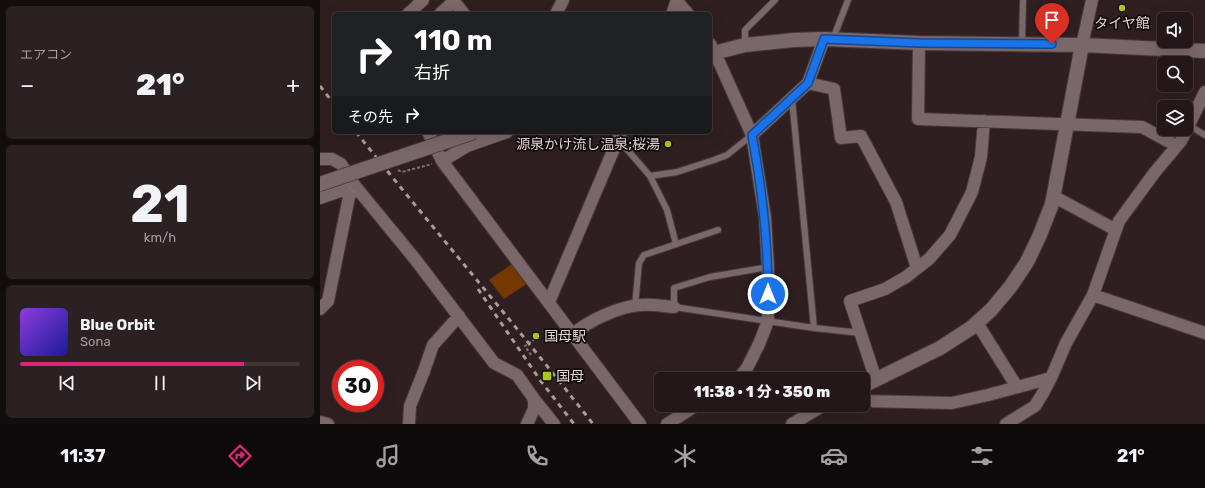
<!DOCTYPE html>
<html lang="ja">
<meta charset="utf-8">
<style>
body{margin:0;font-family:Rubik,"Noto Sans JP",sans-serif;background:#2b2022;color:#f1f3f6;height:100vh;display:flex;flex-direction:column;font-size:15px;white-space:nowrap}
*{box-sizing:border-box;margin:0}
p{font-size:13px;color:#a39fa2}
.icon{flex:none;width:22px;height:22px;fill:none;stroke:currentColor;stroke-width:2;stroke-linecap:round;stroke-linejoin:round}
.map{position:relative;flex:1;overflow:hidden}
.side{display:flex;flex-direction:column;gap:6px;padding:6px;background:#130d0e;width:320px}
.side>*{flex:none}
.banner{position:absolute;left:12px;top:12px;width:380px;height:122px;border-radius:6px;box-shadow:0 4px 16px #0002,0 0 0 1px #403638;background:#202124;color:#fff;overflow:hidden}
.tools{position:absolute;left:837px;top:12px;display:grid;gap:8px}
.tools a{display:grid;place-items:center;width:36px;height:36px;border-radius:6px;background:#231719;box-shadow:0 4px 16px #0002,0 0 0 1px #403638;font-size:20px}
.speed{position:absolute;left:12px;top:360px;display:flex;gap:8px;font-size:20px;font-weight:700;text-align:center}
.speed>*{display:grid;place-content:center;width:52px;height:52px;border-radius:50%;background:#231719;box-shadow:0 4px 16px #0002,0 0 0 1px #403638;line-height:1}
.speed .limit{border:6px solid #d22;background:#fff;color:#111}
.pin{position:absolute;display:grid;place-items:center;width:34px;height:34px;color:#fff;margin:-41px -17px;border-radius:50% 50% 50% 0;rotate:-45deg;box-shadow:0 0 4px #0007}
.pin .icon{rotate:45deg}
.me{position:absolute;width:44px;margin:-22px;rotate:0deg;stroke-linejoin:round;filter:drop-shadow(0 0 3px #0008)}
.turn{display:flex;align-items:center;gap:14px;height:84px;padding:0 16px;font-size:18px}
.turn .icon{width:52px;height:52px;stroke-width:2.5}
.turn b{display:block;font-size:28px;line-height:34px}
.then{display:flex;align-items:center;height:38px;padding:0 16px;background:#0003;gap:8px;font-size:15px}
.big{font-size:30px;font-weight:800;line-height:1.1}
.side .tile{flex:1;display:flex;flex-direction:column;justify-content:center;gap:6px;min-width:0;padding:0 14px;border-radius:6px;background:#2b2022}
.side .dial{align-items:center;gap:0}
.dial b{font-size:52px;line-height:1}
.song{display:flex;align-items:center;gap:12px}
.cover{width:48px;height:48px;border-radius:6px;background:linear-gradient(135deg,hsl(270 70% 55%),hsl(240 70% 35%))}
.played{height:4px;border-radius:2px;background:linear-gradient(90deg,#db2777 80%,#403638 80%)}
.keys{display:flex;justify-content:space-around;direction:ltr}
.heat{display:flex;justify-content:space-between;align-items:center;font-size:22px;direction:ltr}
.trip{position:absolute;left:334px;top:372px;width:216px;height:40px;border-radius:6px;background:#231719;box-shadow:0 4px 16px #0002,0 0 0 1px #403638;font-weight:800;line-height:40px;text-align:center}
.tab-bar{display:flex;height:64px;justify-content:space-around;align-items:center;background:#0e090a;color:#a39fa2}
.tab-bar .icon{width:28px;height:28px}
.tab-bar .selected{color:#db2777}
.tab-bar b{font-size:18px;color:#f1f3f6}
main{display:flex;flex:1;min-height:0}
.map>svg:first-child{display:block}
.green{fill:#743800}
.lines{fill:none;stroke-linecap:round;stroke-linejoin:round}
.service-casing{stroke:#473a3c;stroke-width:8}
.minor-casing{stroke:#473a3c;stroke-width:14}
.tertiary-casing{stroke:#473a3c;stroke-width:16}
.path{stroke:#7f7173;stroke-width:2;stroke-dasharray:3 2;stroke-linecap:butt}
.service{stroke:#7a6769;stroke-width:6}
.minor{stroke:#7a6769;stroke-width:12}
.tertiary{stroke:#7a6769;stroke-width:14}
.rail{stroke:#a89b9c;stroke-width:3;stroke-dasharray:5 5;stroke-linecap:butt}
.tertiary-bridge-casing{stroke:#473a3c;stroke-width:16;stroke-linecap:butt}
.path-bridge{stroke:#7f7173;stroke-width:2;stroke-dasharray:3 2;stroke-linecap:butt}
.tertiary-bridge{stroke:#7a6769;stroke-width:14}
.route-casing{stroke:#114b97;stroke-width:10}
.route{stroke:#1a73e8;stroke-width:7}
.poi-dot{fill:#a8c71d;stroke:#120b0c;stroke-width:1.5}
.labels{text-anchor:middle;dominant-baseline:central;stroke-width:3.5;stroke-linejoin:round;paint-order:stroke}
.poi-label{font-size:14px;fill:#e1d6d7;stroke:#120b0c;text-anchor:start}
</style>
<main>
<section class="side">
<div class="tile"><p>エアコン</p>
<div class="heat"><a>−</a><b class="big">21°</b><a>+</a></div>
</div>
<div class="tile dial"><b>21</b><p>km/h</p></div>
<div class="tile">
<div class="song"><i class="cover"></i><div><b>Blue Orbit</b><p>Sona</p></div></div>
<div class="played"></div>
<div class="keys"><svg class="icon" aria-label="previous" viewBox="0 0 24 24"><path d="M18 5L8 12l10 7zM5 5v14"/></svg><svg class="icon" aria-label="pause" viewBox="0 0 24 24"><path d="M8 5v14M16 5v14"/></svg><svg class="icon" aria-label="next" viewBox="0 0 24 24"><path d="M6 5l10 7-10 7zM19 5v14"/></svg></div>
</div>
</section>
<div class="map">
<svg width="885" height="424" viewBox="0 0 885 424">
<rect width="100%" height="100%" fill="#2f1f21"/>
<path class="green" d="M193 263 208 283 184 299 169 280Z"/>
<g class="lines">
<g class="service-casing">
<path id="service" d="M513 39 528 0
M702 43 703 0
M425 45V30L455 0
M472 99 494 328
M868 125 885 135
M298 139 330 176 357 172 394 160 407 155 432 135
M330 176 347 210 356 244
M448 267 390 277 354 288V307L494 328 541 333
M315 306 319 263 324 255 398 230"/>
</g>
<g class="minor-casing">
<path id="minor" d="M133 0 144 14
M357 1 368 14
M88 14 103 0
M120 14 134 1
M236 14 243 0
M352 14 357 0
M599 43 598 119 822 127 857 146
M390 44 395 53 432 135 445 217 448 267V321L439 344 427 368 418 379
M762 45 772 0
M488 83 514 89 521 138 541 136 576 202 597 268
M108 132 122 161 320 424
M432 135 488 83 504 39
M0 159H12L21 164 35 186 95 259 174 363 197 375 214 399V409L207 424
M122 161 147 146 187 132
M733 196 796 230
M0 198 35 186
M773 295 885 333
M229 302 301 132
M0 309 8 301 29 197 35 186
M657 323 697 387
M253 334C270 320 298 307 320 305 331 304 343 306 354 307
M556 380 530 301 565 289 586 277 609 259 630 235 652 192 661 157 664 121
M214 399 234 424
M543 401 632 403 668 395 731 378
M0 422 8 424
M89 424 90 406 104 371 113 345 139 316
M347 424 377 405
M472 424 504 405
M686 424 715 406 723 393 731 378 746 343 773 295 799 221 835 172 861 141 885 92"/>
</g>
<g class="tertiary-casing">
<path id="tertiary" d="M390 54 425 45 474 40 504 39 599 43 762 45 885 51
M543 386 620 348 651 328 671 310 691 286 707 262 719 237 732 204 762 45"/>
</g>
<path class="path" d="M78 170 82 172 112 164
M211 355 205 346 215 339"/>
<use href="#service" class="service"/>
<use href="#minor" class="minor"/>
<use href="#tertiary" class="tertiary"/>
<path class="rail" d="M0 86 14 104
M36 132C114 230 196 325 273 424
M158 289 220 380 254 424"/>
<g class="tertiary-bridge-casing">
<path id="tertiary-bridge" d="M0 184 154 132"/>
</g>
<path class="path-bridge" d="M29 187 36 195"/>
<use href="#tertiary-bridge" class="tertiary-bridge"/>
</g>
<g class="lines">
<g class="route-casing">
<path id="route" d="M448 294C448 241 442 188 432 135L488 83 504 39 600 43 732 44"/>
</g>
<use href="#route" class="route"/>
</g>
<g class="poi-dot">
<circle cx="802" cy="8" r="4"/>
<circle cx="348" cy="144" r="4"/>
<circle cx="216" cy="336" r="4"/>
<rect x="222" y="371" width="10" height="10" rx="2"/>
</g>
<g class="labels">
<g class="poi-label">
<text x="802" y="23" text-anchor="middle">タイヤ館</text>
<text x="340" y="144" text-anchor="end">源泉かけ流し温泉;桜湯</text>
<text x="224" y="336">国母駅</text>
<text x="236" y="376">国母</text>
</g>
</g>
</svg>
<div class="tools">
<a><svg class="icon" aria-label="sound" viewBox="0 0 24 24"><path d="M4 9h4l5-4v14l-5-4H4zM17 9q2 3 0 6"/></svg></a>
<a><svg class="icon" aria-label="search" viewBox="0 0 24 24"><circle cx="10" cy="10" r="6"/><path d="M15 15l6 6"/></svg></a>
<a><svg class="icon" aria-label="layers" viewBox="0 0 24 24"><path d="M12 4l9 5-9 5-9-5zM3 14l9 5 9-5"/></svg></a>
</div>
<div class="speed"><div class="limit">30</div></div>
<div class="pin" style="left:732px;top:44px;background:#d93025"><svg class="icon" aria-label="arrive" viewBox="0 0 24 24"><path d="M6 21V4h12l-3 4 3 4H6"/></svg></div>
<svg class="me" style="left:448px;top:294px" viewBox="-20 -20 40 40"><circle r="17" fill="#1a73e8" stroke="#fff" stroke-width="3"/><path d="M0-11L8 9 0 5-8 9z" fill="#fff"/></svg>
<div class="trip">11:38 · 1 分 · 350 m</div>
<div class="banner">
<div class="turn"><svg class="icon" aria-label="right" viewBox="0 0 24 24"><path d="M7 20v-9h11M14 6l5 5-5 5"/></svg><div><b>110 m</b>右折</div></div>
<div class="then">その先<svg class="icon" aria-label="right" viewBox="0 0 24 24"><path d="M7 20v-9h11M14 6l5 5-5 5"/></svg></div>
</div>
</div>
</main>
<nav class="tab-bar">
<b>11:37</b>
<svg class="icon selected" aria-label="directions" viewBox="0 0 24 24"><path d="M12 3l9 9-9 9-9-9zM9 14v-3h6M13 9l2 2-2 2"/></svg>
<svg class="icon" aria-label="music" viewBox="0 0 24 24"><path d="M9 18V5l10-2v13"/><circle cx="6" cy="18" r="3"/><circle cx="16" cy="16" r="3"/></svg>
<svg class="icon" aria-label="phone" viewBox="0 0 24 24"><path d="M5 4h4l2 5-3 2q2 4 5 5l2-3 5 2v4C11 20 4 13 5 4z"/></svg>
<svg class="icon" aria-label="climate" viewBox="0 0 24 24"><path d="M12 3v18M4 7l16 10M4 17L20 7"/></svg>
<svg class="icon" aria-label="car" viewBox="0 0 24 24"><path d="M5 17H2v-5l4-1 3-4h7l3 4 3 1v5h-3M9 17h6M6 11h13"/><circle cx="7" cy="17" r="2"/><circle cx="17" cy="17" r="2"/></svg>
<svg class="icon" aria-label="filters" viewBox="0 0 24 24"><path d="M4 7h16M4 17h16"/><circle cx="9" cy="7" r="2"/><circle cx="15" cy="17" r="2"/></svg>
<b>21°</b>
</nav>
